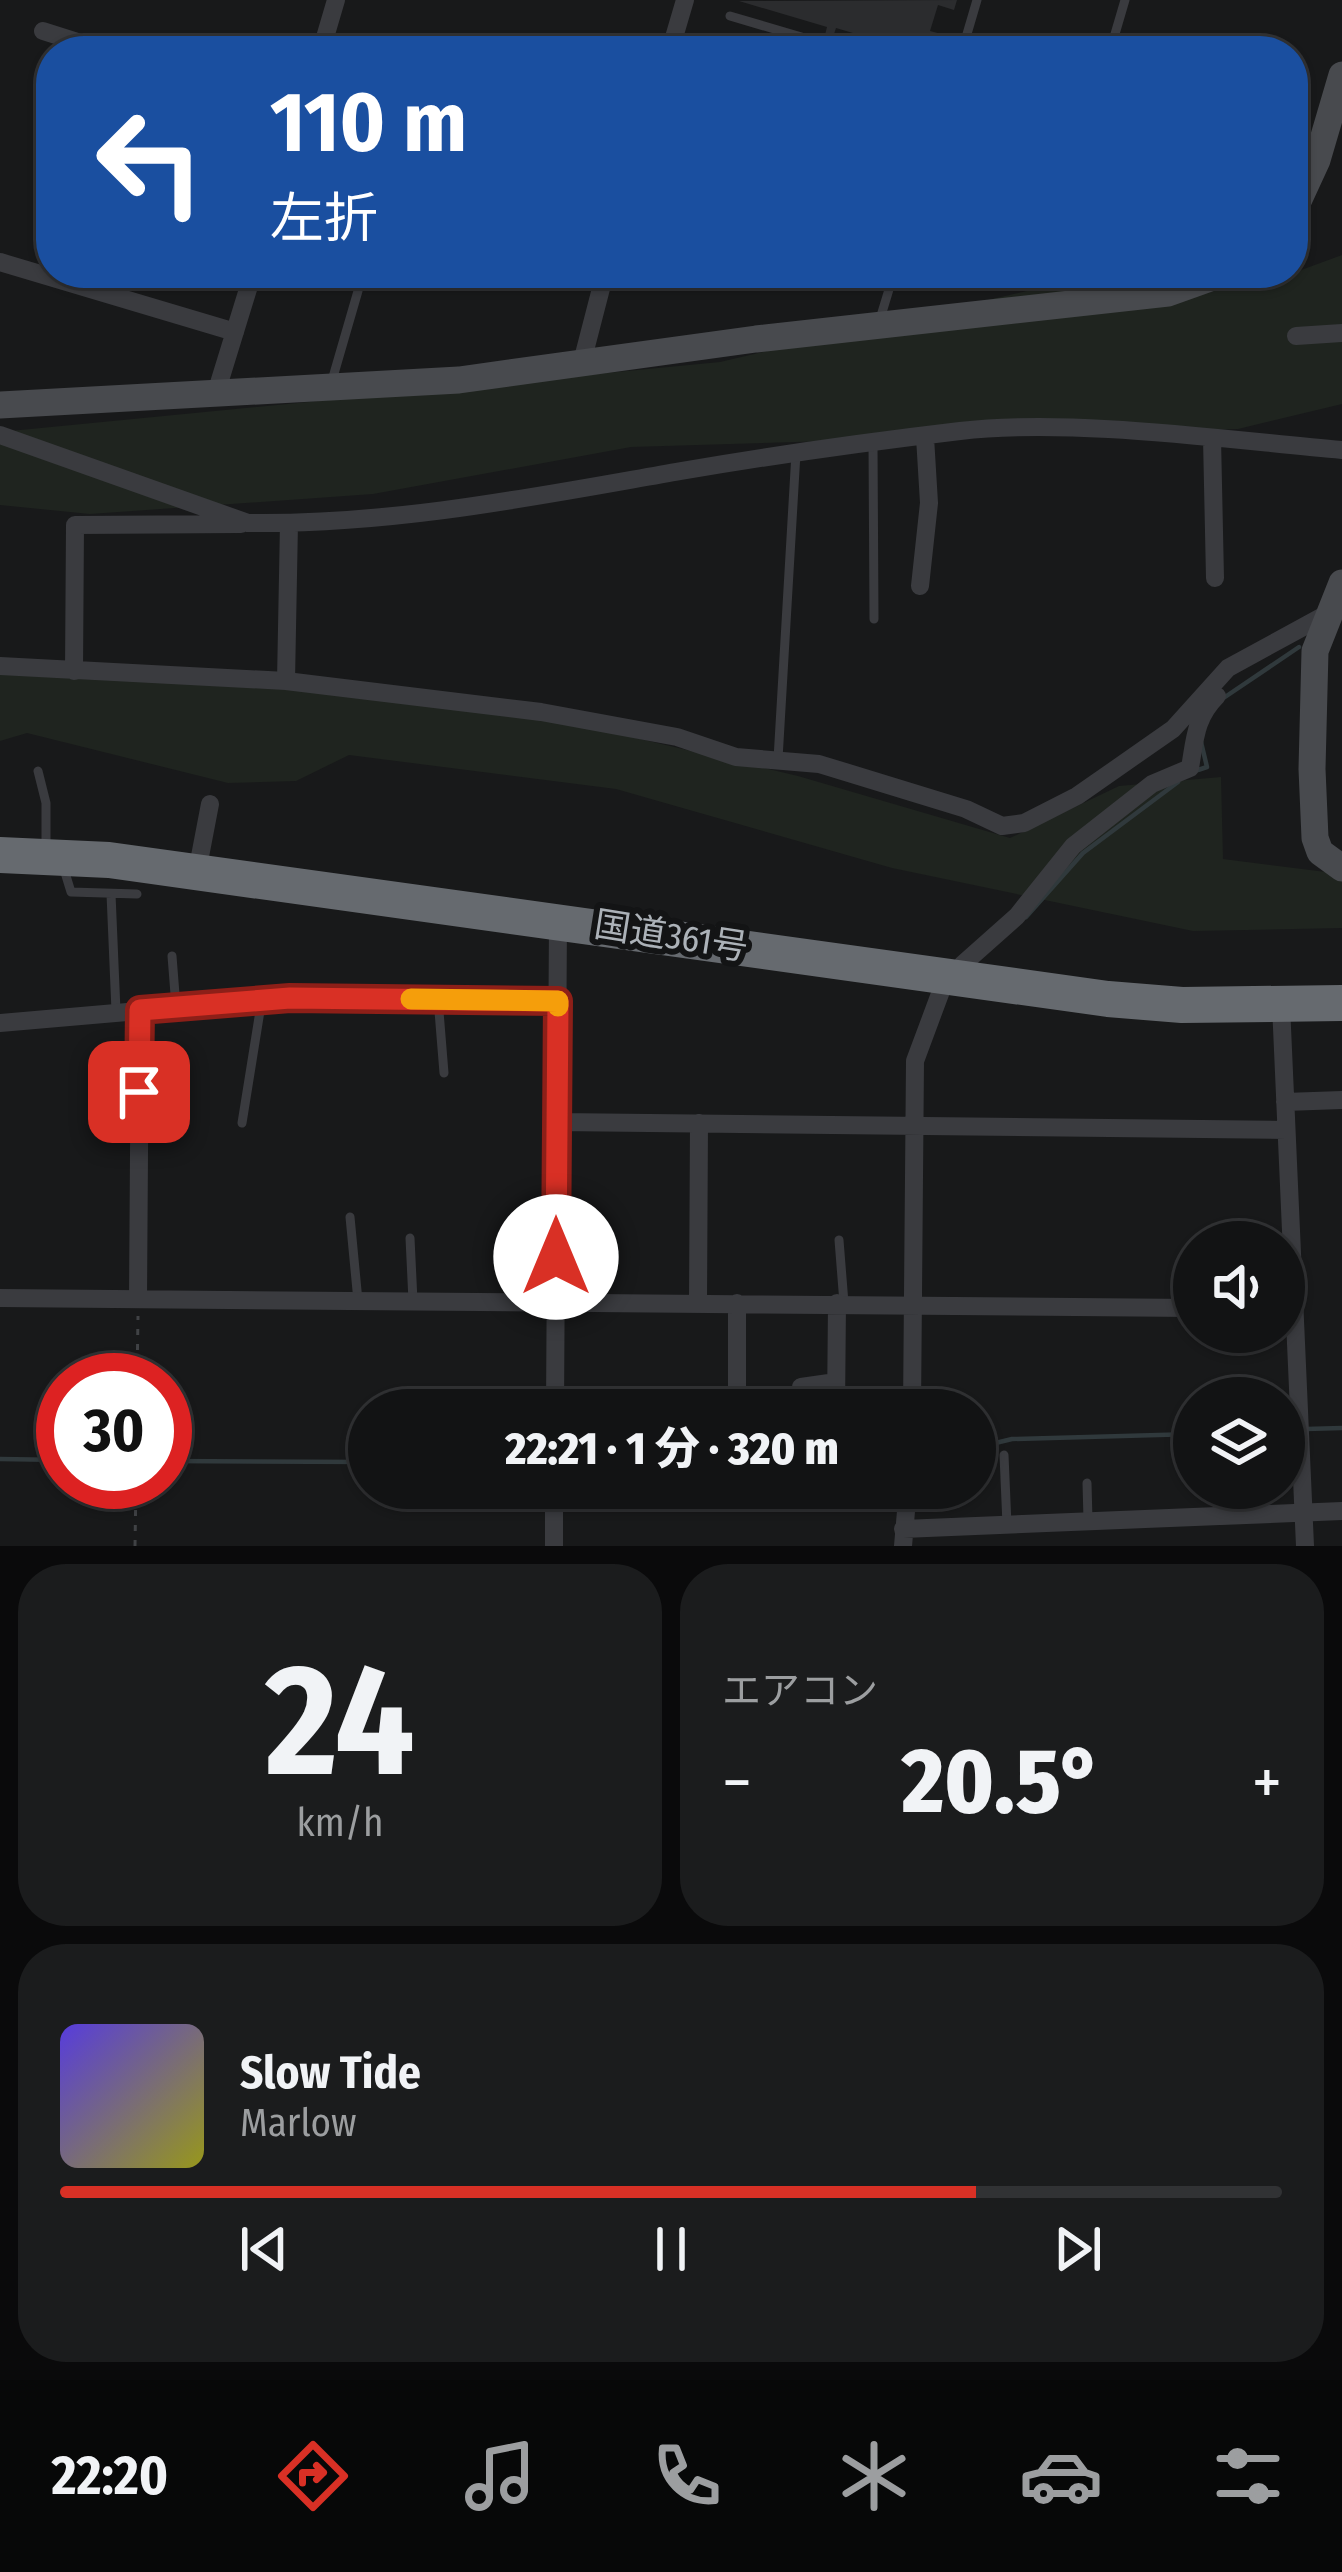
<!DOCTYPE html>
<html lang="ja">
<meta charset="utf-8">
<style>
body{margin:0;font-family:"Fira Sans Condensed","Noto Sans JP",sans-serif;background:#1b1c1d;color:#f1f3f6;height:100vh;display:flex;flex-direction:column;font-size:45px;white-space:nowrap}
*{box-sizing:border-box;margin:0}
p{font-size:39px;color:#9c9ea0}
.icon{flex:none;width:66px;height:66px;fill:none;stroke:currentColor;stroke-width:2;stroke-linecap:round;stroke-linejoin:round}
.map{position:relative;height:1546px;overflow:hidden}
.details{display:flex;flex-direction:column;gap:18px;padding:18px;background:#0a0a0b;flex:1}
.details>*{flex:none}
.guide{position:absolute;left:36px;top:36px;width:1272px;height:252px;border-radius:48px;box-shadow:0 3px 9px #0004,0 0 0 3px #313234;background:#1a4fa0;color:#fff;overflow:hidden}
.fabs{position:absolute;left:1173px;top:1221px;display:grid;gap:24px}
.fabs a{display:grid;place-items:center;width:132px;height:132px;border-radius:50%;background:#121314;box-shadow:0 3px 9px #0004,0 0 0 3px #313234;font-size:60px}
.speed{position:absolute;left:36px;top:1353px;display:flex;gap:24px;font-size:60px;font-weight:700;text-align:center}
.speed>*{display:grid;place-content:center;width:156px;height:156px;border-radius:50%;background:#121314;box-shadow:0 3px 9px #0004,0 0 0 3px #313234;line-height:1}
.speed .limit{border:18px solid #d22;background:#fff;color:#111}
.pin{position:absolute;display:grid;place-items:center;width:102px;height:102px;color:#fff;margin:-51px;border-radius:24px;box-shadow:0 6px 18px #0006}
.me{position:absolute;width:132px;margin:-66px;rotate:0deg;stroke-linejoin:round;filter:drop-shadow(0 0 9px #0008)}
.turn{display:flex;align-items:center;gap:42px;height:252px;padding:0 36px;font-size:54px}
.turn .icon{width:156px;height:156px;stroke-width:2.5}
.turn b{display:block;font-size:84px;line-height:102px}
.big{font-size:90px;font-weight:800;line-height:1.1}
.details .widget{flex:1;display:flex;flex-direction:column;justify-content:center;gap:18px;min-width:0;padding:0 42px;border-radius:48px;background:#1b1c1d}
.details .dial{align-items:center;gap:0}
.dial b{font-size:156px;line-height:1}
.song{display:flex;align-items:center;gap:36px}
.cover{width:144px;height:144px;border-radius:18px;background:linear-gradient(135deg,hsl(250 70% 55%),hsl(60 70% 35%))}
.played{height:12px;border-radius:6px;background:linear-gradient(90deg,#d93025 75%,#313234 75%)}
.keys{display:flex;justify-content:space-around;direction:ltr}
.heat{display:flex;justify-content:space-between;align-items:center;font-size:66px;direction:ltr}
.details .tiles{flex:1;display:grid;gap:18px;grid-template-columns:1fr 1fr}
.widget:last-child{grid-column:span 2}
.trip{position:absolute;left:348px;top:1389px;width:648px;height:120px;border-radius:60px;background:#121314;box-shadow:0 3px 9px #0004,0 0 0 3px #313234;font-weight:800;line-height:120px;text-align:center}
.tabs{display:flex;height:192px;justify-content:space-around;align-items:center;background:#070808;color:#9c9ea0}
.tabs .icon{width:84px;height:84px}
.tabs .selected{color:#d93025}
.tabs b{font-size:54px;color:#f1f3f6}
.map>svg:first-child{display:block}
.green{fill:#1f241f}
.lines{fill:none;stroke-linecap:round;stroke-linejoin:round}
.stream{stroke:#30393c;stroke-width:4.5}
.building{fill:#2b2c2e}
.path{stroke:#404245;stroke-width:3;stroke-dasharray:6 9;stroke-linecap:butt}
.lane{stroke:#3a3b3f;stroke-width:9}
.street{stroke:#3a3b3f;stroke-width:18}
.secondary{stroke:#484a4e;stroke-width:27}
.highway{stroke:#666a6f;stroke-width:36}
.route-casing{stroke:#8d1f18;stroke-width:30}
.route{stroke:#d93025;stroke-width:21}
.slow{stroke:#f59e0b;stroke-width:21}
.labels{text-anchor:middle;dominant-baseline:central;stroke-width:12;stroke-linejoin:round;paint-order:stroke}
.street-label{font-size:36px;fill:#acb2b8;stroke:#131415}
</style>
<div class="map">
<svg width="1342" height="1546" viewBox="0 0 1342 1546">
<rect width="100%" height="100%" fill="#18191a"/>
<path class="green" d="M1342 255V404L1238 429 631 447 373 494 90 514 0 505V432L720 362 1040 288 1247 281 1293 273Z
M0 673 448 694 798 776 1010 838 1119 786 1221 777 1223 859 1342 874V928L1193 931 892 868 616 789 349 755 296 781 228 783 27 733 0 741Z"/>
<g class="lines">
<path class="stream" d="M1225 697 1299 647
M1198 770 1207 767 1201 742
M1026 917 1083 853 1178 782
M1306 1429 1342 1428
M975 1448 1012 1439 1194 1434
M0 1459 63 1460
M165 1461 369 1462"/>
</g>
<path class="building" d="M957 0 954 10 938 5 930 31 945 35 941 51 924 47 914 51 836 28 833 37 825 35 827 27 739 1Z"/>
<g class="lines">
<path class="path" d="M137 1380 138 1316
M135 1546 136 1482"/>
<path class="lane" d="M730 16 849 51
M962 51 977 0
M1110 51 1125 0
M880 319 894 273
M331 384 358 291
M873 442 874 619
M778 759 796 453
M38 771 46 803V849
M63 866 71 892 137 894
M111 894 116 1011
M172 956 176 1007
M438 999 444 1073
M242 1123 260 1011 255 1000
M350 1217 358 1301
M410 1238 413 1301
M839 1240 844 1303
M1004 1455 1007 1525
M1087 1483 1088 1520"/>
<path class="street" d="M43 31 106 51
M321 51 336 0
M670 51 685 0
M0 262 235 332
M1296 336 1342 333
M582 362 605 273
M216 393 253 273
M0 435 248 523C395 525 538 496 681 471 774 455 867 442 960 431 1073 418 1227 440 1342 450
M1212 438 1215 578
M920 586 929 503 925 437
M0 666 286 681 541 712 677 737 736 757 819 764 966 809 1002 826 1024 823 1077 796 1173 729 1228 668 1327 614
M74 671 75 525 241 524
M286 681 289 523
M197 872 210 804
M957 977 963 964 1017 916 1073 846 1152 784 1190 768C1195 739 1195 718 1217 696
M1281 1005 1305 1546
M0 1023 289 998 558 1001
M1285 1102 1342 1100
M557 1122 1286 1130
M0 1298 1194 1308
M138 1299 140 1010
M698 1303 699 1123
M737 1303V1397
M801 1387 836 1382
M555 1410 558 919
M836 1410 837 1303
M912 1410 915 1061 947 975
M903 1529 1342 1511
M554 1546V1488
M903 1546 908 1488"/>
<path class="secondary" d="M1293 212 1317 160 1342 75
M0 405 459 380 756 339 1168 293 1224 273
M1342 583 1315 651 1312 769 1315 838 1320 852 1342 868"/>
<path class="highway" d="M0 855 109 860 1108 999 1182 1005 1342 1003"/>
</g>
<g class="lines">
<g class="route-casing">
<path id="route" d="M139 1092 140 1010 290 998 558 1001 556 1257"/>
</g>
<use href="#route" class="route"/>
<path class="slow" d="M411 999 558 1001V1006"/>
</g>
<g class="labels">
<g class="street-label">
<text transform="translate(671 936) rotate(9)">国道361号</text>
</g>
</g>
</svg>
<div class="fabs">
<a><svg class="icon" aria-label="sound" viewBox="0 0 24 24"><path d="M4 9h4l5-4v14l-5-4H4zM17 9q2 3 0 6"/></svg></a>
<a><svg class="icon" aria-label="layers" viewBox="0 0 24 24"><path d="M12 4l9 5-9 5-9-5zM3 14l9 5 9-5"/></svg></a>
</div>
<div class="speed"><div class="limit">30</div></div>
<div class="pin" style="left:139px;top:1092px;background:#d93025"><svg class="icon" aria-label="arrive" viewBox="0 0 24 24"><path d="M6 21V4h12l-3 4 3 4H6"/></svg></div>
<svg class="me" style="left:556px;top:1257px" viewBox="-20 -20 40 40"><circle r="19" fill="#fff"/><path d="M0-13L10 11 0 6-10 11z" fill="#d93025"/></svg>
<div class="trip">22:21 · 1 分 · 320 m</div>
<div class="guide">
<div class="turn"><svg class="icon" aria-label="left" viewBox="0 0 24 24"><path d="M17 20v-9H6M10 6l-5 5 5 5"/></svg><div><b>110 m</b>左折</div></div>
</div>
</div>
<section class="details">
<div class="tiles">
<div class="widget dial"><b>24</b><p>km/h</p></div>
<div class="widget"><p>エアコン</p>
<div class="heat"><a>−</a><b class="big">20.5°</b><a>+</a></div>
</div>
<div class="widget">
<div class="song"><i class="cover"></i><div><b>Slow Tide</b><p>Marlow</p></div></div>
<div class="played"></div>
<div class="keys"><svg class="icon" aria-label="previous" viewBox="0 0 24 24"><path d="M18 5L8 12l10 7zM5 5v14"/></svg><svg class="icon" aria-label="pause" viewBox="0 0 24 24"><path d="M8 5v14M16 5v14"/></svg><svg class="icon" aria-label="next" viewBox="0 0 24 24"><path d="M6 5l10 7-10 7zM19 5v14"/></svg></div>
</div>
</div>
</section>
<nav class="tabs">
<b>22:20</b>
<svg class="icon selected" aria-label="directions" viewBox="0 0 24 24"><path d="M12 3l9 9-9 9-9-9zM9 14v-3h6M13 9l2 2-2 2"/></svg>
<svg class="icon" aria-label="music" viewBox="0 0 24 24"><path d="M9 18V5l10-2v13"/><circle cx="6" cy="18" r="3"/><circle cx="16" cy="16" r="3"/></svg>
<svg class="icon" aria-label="phone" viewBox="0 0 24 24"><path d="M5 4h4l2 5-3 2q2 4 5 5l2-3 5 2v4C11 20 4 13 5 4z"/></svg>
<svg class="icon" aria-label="climate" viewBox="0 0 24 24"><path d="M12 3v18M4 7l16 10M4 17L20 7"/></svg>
<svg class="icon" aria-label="car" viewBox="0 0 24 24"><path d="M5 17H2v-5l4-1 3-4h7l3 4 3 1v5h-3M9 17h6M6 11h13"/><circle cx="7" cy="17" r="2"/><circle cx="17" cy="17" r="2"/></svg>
<svg class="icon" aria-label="filters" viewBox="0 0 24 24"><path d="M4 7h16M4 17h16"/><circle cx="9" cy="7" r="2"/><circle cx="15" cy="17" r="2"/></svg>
</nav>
